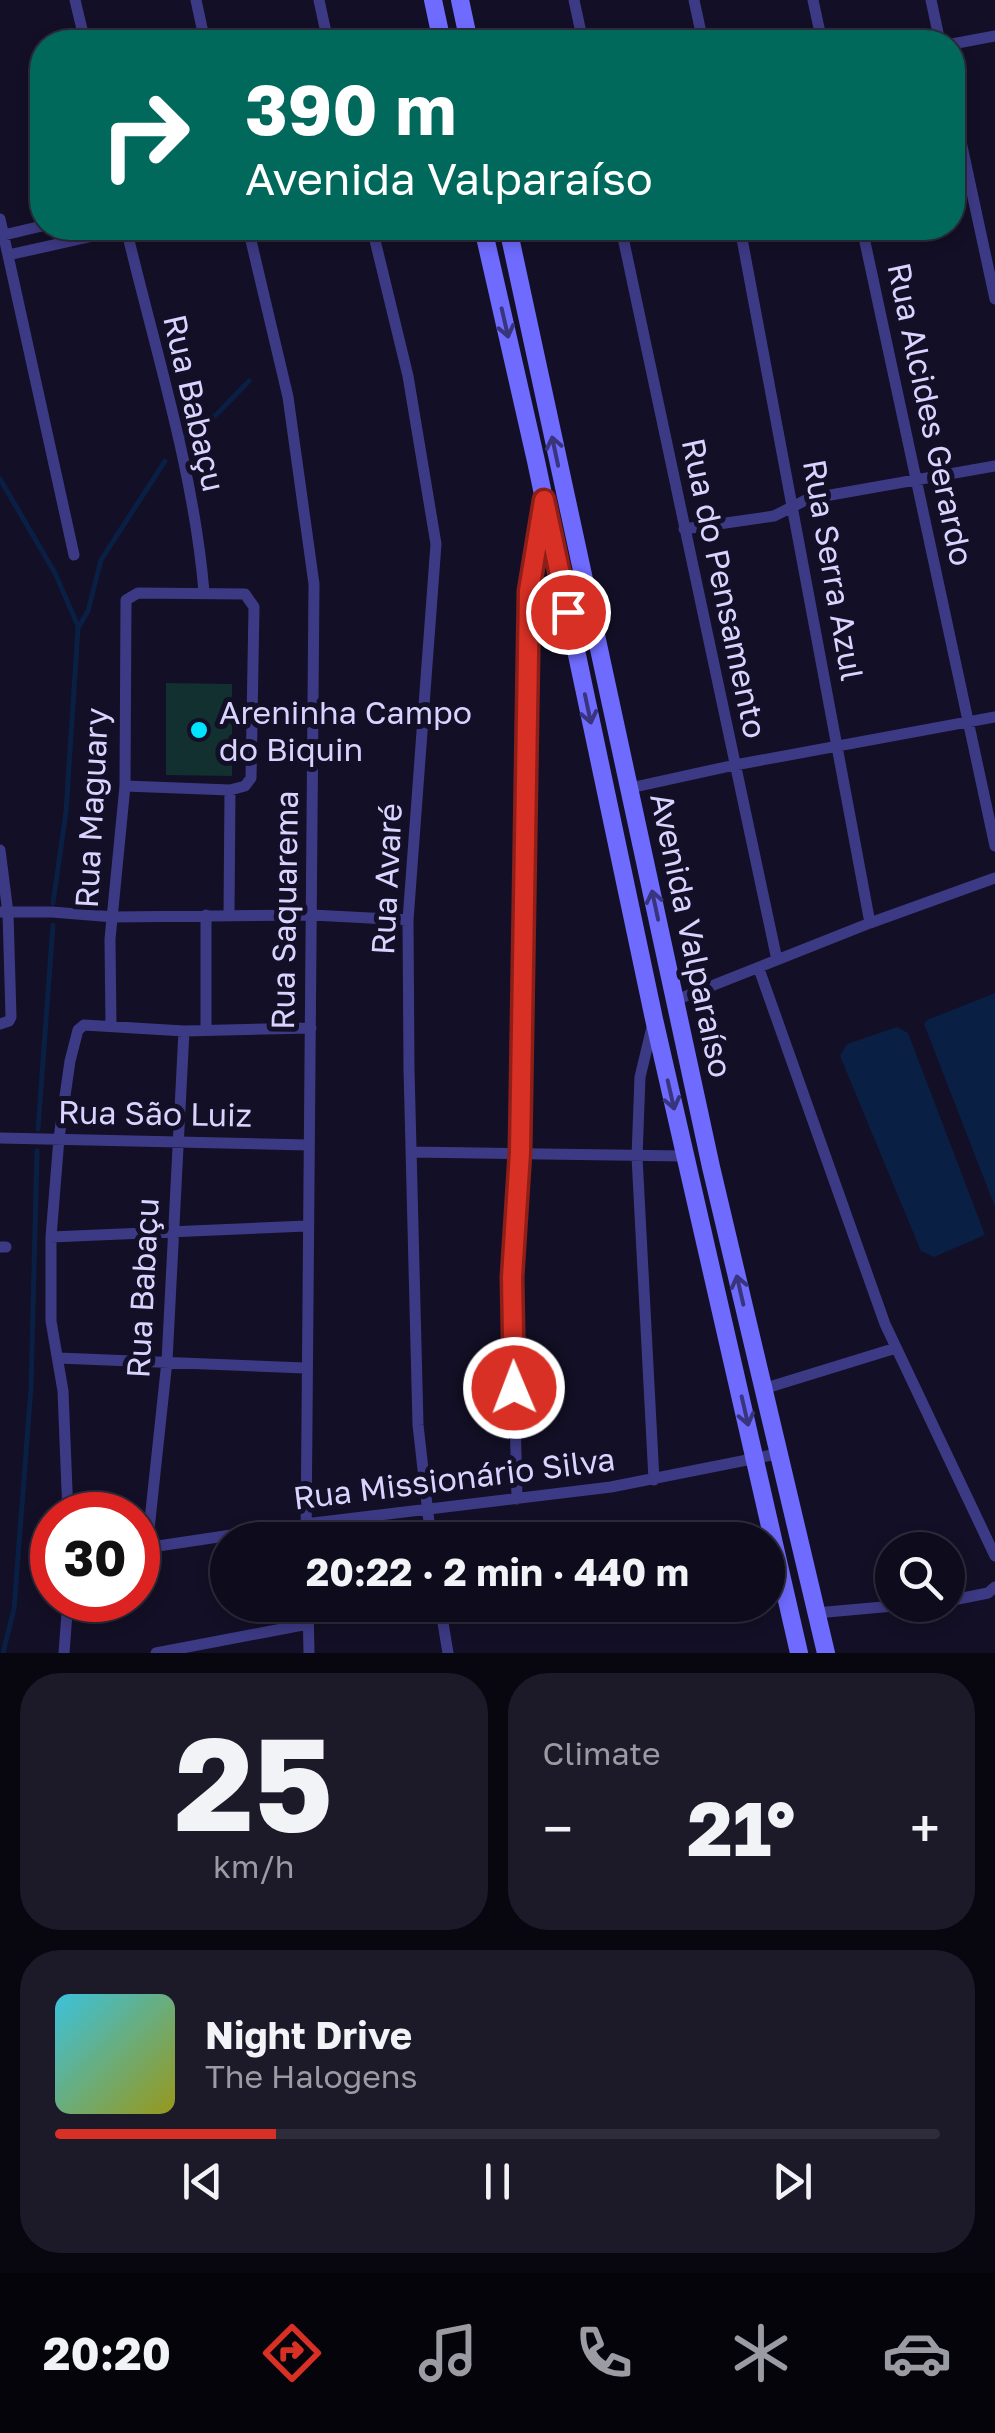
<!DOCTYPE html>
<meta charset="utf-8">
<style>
body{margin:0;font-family:"Golos Text",sans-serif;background:#1c1929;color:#f1f3f6;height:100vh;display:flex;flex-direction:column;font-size:38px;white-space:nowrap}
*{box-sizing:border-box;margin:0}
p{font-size:32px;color:#9b9ba3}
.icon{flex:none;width:55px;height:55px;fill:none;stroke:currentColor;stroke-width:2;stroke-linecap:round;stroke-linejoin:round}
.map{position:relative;height:1653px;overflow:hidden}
.drawer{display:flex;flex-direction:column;gap:20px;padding:20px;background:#08060f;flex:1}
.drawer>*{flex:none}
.hud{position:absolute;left:30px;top:30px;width:935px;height:210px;border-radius:40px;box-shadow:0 5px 15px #0003,0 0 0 2px #2e2b3b;background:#00695c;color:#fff;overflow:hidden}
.fabs{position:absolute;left:875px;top:1532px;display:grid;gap:20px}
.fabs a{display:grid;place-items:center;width:90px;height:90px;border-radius:50%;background:#0e0b1c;box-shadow:0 5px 15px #0003,0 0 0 2px #2e2b3b;font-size:50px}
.speed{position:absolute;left:30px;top:1492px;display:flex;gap:20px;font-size:50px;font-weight:700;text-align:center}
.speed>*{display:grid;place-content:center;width:130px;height:130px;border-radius:50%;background:#0e0b1c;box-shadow:0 5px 15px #0003,0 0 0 2px #2e2b3b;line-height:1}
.speed .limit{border:15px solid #d22;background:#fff;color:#111}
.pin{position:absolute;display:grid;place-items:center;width:85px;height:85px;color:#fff;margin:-42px;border:5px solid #fff;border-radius:50%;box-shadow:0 2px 10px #0007}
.me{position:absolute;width:110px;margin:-55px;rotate:359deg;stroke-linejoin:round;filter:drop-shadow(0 0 8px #0008)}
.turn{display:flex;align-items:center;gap:35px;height:210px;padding:0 50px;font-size:45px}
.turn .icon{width:130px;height:130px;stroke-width:2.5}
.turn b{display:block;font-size:70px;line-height:85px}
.big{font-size:75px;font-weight:700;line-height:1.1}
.drawer .card{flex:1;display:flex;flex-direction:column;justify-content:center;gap:15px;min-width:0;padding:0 35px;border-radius:40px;background:#1c1929}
.drawer .dial{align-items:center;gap:0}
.dial b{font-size:130px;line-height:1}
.song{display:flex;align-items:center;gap:30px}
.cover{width:120px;height:120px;border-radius:15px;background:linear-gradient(135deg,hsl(190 70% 55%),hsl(60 70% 35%))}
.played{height:10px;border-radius:5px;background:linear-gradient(90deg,#d93025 25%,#2e2b3b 25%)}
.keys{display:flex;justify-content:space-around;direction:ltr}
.heat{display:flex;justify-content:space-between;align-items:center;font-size:55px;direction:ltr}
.drawer .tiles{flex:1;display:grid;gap:20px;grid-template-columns:1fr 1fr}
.card:last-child{grid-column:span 2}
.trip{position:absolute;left:210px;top:1522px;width:575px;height:100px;border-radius:50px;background:#0e0b1c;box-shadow:0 5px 15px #0003,0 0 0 2px #2e2b3b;font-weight:700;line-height:100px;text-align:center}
.tabs{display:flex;height:160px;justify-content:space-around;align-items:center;background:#06040b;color:#9b9ba3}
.tabs .icon{width:70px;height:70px}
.tabs .on{color:#d93025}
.tabs b{font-size:45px;color:#f1f3f6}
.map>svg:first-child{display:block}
.green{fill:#12302f}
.water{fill:#0a1f44}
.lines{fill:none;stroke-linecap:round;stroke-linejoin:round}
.stream{stroke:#0a1f44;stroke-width:5}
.street{stroke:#3d3a85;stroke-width:11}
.secondary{stroke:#6f6bff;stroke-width:18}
.oneway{stroke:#38347d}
.route-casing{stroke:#8d1f18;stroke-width:25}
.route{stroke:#d93025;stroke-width:18}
.poi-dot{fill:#00e5ff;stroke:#130f26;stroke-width:4}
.labels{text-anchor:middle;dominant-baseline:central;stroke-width:10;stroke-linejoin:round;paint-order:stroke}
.street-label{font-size:32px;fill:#d9d4ff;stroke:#130f26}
.poi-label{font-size:32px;fill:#d9d4ff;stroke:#130f26;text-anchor:start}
</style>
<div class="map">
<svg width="995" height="1653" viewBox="0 0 995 1653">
<rect width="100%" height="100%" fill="#130f26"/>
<path class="green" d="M166 683 232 684V776L166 775Z"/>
<path class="water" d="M995 993V1207L924 1024 927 1020Z
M897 1027 908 1033 985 1235 934 1257 921 1251 840 1056 847 1044Z"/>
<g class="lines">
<path class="stream" d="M183 437 217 414 249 381
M0 479 55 573 78 626
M53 903 66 812 78 628 88 611 101 560 165 461
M38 1129 53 925
M3 1653 14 1609 31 1387 37 1151"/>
<path class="street" d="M75 0 85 42
M196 0 205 42
M319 0 328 42
M574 0 583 42
M694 0 703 42
M813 0 822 42
M931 0 940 42
M952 44 995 36
M952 100 995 299
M0 219 74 555
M126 228C154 346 194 471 204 592
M248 228 288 397 314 584 306 1540
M372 228 408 376 436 544 408 920 409 1069 418 1425 431 1540
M621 228 777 960
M740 228 870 923
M862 228 995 846
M0 236 42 226
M8 255 129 228
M684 529 774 516 808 499 995 466
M630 788 735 765 995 717
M0 850 8 913 11 1017 9 1021 0 1024
M0 912H52L114 917 312 915 408 920
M229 915 230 790
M759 969 885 1324 995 1556
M676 1000 870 923 995 878
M653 1023 640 1077 637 1157 654 1480
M111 1026 110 939 125 786 126 600 138 593 245 594 254 607 251 778 245 786 230 790 125 786
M206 1030V915
M0 1138 308 1145
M412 1152 684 1156
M51 1237 306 1226
M0 1247H6
M58 1358 305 1368
M763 1389 896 1348
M517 1499 512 1277 520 1152 529 591 543 509
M68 1515 63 1391 51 1321V1237L59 1138 70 1061 78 1030 84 1025 184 1031 311 1028
M147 1548 167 1361 184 1031
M138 1549 305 1524 611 1487 777 1454
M948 1601 988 1593 995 1587
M308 1605 309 1653
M440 1605 448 1653
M816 1613 905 1605
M64 1653 68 1600
M156 1653 308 1624"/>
<path class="secondary" d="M433 0 442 42
M460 0 469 42
M483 228 536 461 654 1019 799 1653
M508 228 711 1167 826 1653"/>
</g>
<defs><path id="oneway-shaft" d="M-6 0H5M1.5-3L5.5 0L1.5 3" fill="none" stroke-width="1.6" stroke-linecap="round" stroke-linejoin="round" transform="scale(2.5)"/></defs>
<g class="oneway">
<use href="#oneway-shaft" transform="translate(505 323) rotate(77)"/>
<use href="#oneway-shaft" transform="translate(555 451) rotate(-102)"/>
<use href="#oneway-shaft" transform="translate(588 709) rotate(78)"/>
<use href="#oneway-shaft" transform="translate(655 905) rotate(-102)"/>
<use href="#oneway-shaft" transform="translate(671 1095) rotate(77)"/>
<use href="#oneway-shaft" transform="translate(740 1290) rotate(-103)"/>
<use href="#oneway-shaft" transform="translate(745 1411) rotate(77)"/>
</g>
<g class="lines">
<g class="route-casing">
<path id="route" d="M514 1388 512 1277 520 1152 529 591 544 500 568 612"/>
</g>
<use href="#route" class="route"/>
</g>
<circle class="poi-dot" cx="199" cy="730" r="10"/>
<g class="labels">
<g class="street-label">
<text transform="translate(195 403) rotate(77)">Rua Babaçu</text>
<text transform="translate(931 414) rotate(78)">Rua Alcides Gerardo</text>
<text transform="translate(834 570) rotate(80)">Rua Serra Azul</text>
<text transform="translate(725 588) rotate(78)">Rua do Pensamento</text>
<text transform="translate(91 808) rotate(-87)">Rua Maguary</text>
<text transform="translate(386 879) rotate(-87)">Rua Avaré</text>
<text transform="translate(284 910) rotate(-89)">Rua Saquarema</text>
<text transform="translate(692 935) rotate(78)">Avenida Valparaíso</text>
<text transform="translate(155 1113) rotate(1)">Rua São Luiz</text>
<text transform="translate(142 1288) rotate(-87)">Rua Babaçu</text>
<text transform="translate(454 1478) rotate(-7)">Rua Missionário Silva</text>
</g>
<g class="poi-label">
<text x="219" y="712">Areninha Campo<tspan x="219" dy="37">do Biquin</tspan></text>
</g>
</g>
</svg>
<div class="fabs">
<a><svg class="icon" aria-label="search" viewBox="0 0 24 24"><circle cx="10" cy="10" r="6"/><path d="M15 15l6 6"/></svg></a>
</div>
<div class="speed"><div class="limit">30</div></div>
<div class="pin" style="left:568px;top:612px;background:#d93025"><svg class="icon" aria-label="arrive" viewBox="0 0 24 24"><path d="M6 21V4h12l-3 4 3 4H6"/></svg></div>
<svg class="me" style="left:514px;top:1388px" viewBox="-20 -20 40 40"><circle r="17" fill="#d93025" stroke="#fff" stroke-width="3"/><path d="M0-11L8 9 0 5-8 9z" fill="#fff"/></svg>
<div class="trip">20:22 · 2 min · 440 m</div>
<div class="hud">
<div class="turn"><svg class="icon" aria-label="right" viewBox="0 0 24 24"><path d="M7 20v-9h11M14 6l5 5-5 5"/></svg><div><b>390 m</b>Avenida Valparaíso</div></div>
</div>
</div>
<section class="drawer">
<div class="tiles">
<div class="card dial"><b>25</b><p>km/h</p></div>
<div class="card"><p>Climate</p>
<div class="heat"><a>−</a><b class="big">21°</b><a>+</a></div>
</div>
<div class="card">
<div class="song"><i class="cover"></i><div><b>Night Drive</b><p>The Halogens</p></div></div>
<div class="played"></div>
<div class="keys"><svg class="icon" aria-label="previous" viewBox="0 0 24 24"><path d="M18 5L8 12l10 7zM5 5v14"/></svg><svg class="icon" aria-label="pause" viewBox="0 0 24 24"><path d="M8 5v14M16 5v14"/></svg><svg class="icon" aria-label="next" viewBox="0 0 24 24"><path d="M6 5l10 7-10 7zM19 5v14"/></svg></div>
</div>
</div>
</section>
<nav class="tabs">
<b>20:20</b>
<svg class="icon on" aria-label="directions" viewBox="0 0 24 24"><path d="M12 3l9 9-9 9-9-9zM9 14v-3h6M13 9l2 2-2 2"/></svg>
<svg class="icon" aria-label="music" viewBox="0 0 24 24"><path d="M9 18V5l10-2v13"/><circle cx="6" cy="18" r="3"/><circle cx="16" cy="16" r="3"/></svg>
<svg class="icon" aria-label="phone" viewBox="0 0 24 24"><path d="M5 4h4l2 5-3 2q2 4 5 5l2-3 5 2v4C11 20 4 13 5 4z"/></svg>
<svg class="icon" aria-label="climate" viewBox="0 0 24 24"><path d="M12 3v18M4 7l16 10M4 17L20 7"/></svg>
<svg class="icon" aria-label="car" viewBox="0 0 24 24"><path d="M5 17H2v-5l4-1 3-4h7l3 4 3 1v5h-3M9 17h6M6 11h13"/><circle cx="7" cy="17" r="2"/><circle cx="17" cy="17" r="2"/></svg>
</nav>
